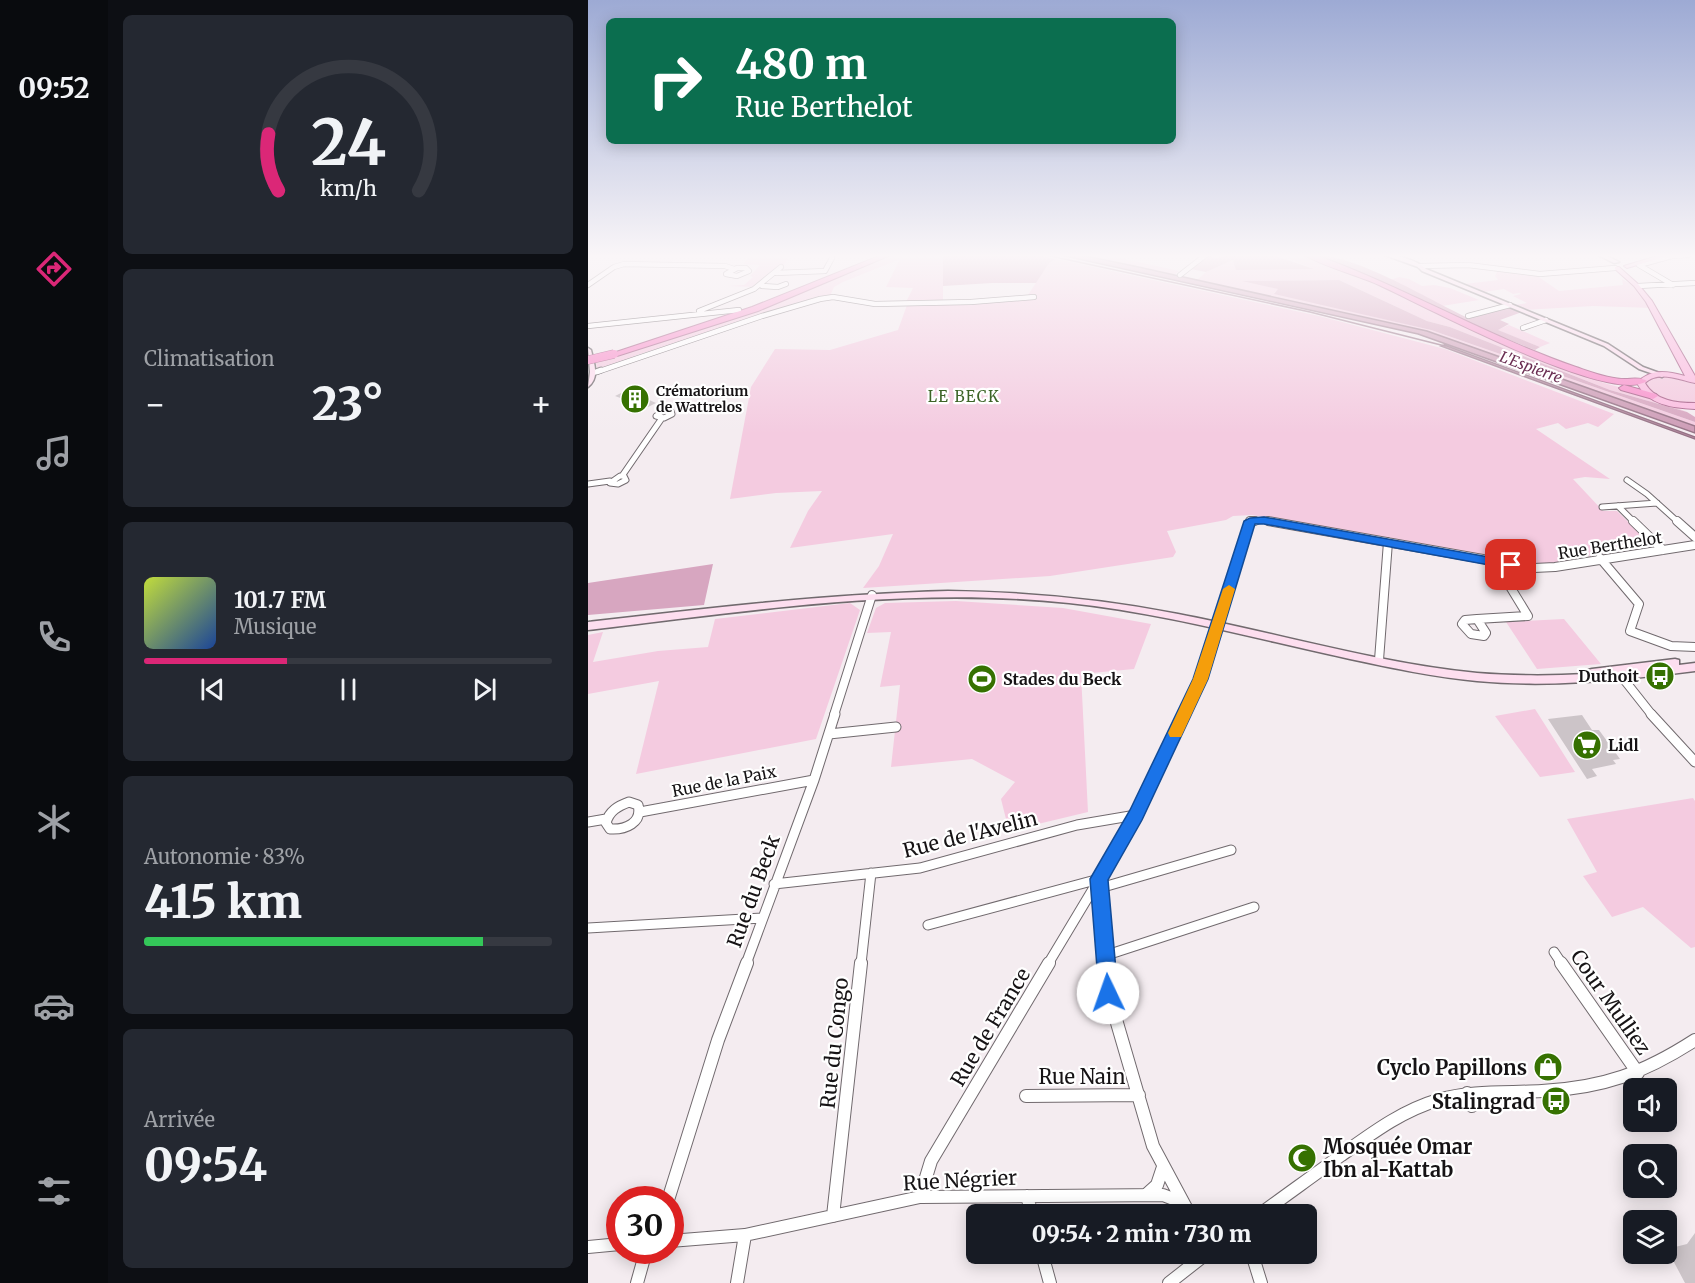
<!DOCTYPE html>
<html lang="fr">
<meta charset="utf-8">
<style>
body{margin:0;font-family:Merriweather,serif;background:#242831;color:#f1f3f6;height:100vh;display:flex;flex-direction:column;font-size:22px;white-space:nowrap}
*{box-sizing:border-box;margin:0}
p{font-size:20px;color:#9ea1a6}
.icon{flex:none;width:33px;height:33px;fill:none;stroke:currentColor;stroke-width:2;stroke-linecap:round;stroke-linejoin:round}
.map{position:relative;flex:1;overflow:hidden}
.details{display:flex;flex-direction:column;gap:15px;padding:15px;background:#0d0f14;width:480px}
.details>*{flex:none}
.top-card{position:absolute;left:18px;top:18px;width:570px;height:126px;border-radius:9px;box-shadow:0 3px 15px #0003;background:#0b6e4f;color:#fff;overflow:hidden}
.tools{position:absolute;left:1035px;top:1078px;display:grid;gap:12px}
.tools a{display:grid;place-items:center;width:54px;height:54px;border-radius:9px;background:#171b24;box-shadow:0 3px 15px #0003;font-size:30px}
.speed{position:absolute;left:18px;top:1186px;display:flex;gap:12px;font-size:30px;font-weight:700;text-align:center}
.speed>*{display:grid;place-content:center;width:78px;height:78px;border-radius:50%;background:#171b24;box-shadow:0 3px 15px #0003;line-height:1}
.speed .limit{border:9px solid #d22;background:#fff;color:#111}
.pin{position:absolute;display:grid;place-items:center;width:51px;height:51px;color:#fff;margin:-26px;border-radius:12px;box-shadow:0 3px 9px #0006}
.me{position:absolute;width:66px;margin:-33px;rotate:357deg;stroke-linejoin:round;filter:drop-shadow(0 0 4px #0008)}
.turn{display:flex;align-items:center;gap:21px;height:126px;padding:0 30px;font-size:27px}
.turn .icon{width:78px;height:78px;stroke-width:2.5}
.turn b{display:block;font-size:42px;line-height:51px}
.big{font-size:45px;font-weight:800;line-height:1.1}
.details .card{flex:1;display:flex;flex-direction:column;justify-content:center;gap:9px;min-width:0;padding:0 21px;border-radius:9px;background:#242831}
.details .dial{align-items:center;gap:0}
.dial svg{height:156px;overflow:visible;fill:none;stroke:#363941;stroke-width:7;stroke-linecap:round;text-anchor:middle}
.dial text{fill:#f1f3f6;stroke:none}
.song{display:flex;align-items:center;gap:18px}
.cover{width:72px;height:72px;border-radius:9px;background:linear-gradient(135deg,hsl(70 70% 55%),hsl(220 70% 35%))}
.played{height:6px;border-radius:3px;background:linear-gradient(90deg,#db2777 35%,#363941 35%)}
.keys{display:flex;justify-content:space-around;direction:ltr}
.heat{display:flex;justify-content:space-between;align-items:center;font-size:33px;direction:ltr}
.charge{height:9px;border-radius:4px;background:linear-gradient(90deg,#34c759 83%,#363941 0)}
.trip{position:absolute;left:378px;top:1204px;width:351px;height:60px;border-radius:9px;background:#171b24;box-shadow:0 3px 15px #0003;font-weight:800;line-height:60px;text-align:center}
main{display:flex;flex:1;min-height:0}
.tab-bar{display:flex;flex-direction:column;width:108px;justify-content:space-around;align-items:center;background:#090b0e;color:#9ea1a6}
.tab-bar .icon{width:42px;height:42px}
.tab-bar .active{color:#db2777}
.tab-bar b{font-size:27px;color:#f1f3f6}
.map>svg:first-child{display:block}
.green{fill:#f4cbe0}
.forest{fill:#d7a6c0}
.water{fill:#cd9cb6;stroke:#967386;stroke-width:1.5}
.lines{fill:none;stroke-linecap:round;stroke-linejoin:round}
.stream{stroke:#967386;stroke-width:1.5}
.building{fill:#ccc4c8}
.street-far4-casing{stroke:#716a6e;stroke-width:6}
.street-far3-casing{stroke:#716a6e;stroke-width:7}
.street-far2-casing{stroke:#716a6e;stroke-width:10}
.street-far1-casing{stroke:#716a6e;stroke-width:11}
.street-casing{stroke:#716a6e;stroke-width:14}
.secondary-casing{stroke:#716a6e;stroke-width:3}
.primary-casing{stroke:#a9648b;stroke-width:2}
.highway-casing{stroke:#a9648b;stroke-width:2}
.street-far4{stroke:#fff;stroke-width:4.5}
.street-far3{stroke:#fff;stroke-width:5}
.street-far2{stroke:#fff;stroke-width:8}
.street-far1{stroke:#fff;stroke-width:9}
.street{stroke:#fff;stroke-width:12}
.secondary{fill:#fddeef;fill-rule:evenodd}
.primary{fill:#fbbce0;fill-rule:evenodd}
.highway{fill:#f890cb;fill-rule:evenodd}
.highway-bridge-casing{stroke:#a9648b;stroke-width:9;stroke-linecap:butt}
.highway-bridge{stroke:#f890cb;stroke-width:8}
.route{fill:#1a73e8;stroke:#114b97;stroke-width:1.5}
.slow{fill:#f59e0b}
.labels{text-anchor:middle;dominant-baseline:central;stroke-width:4.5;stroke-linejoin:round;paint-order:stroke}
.far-poi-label{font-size:14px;font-weight:bold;fill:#161315;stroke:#fff;text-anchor:start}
.far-water-label{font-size:15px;font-style:italic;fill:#6a2e52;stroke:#fff}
.far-neighbourhood-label{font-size:15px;letter-spacing:1.5px;fill:#3d6427;stroke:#fff}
.street-label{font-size:16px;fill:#161315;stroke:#fff}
.poi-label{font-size:16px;font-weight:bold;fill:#161315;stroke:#fff;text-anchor:start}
.near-street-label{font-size:20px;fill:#161315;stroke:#fff}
.near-poi-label{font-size:20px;font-weight:bold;fill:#161315;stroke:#fff;text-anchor:end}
</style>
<main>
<nav class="tab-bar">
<b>09:52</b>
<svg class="icon active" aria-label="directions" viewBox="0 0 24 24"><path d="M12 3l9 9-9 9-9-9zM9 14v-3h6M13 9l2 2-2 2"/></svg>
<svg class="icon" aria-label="music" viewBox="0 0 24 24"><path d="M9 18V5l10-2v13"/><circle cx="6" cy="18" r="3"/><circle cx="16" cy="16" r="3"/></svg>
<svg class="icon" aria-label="phone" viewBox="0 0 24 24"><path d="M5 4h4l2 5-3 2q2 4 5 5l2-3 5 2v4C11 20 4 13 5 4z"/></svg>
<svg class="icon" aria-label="climate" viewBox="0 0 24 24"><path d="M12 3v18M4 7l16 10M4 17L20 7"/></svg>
<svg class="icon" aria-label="car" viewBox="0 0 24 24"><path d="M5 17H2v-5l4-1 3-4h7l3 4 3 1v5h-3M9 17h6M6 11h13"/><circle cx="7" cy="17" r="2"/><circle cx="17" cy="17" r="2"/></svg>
<svg class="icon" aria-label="filters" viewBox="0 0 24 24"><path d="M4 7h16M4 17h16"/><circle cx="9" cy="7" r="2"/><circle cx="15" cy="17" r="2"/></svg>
</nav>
<section class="details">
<div class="card dial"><svg viewBox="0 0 100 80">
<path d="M14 69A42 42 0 1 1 86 69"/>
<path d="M14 69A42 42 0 0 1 9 40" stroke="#db2777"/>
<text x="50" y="56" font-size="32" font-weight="700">24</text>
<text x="50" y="72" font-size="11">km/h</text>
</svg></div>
<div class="card"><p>Climatisation</p>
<div class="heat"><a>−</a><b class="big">23°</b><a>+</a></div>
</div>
<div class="card">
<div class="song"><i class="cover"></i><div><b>101.7 FM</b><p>Musique</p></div></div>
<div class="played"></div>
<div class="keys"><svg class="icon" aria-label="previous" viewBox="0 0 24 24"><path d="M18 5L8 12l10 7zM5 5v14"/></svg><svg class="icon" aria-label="pause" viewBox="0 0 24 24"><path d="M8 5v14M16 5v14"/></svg><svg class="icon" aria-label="next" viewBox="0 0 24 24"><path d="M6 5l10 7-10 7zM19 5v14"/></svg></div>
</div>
<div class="card"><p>Autonomie · 83%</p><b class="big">415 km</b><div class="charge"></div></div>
<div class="card"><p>Arrivée</p><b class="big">09:54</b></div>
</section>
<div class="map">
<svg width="1107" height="1283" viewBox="0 0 1107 1283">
<rect width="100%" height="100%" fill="#f4ecf0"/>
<path class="green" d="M165 254H203L196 265 167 287 140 286 156 285 165 277 162 276 172 265 155 264Z
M308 254H355V301L318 302 325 288 298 287 312 259 255 282 246 287 242 296 49 355 24 368 10 370 7 361C111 334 210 296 308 254Z
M488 254H514L591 271 586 275Z
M674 254H711L736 263 811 294 912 342 1016 383 1053 393 1099 412 1022 390 862 327 839 321 751 280 658 281 691 289 686 293 843 330 1107 422V426L839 331 609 280 618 272 645 260 724 268 699 258Z
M468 259 731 316 857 349 1026 414 1010 427 1000 423 978 429 970 423 948 429 1022 479 997 477 985 479 1015 511H1029L1056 537 1055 544 954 566 664 515 645 516 638 520 579 531 588 552 585 557 462 576 275 588 291 566 305 534 202 548 220 511 234 491 188 493 142 499 163 387 187 349 242 350 310 330 319 305 438 298 461 263Z
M910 270 948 275 971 291 1035 285 1034 279 1048 287 1065 308 1005 306 936 310 927 305 939 303 925 296 933 294 931 293 925 294 916 289 896 292 877 284 910 280 907 276Z
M811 277 821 279 834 286 846 285 862 288 891 300 854 306 802 280Z
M921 325 962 343 952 347 909 330Z
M1070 377H1081L1107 384V404C1089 404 1064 401 1057 382Z
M368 601 475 608 563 624 546 669 493 674 500 812 421 831 413 799 427 782 384 759 303 767 312 685 292 687 303 632 279 633 288 608 297 603Z
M262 603 272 610 228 739 48 774 71 681 0 694V635L15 632 5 662 70 651 120 647 127 619Z
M976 619 1013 664 949 669 918 622Z
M947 709 987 772 952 777 907 716Z
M1105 798 1107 801V947L1103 948 1055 907 1024 917 995 876 1009 872 979 819Z"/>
<path class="forest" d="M355 254H444L468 259 461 263 448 283H404L355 286Z
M646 254 688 256 726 269 648 270 645 260 618 272 603 269 620 255 628 258Z
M722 254C767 254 838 298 880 318L920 307 934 312 912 320 921 324 910 330 952 347 947 350 874 321 780 276Z
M751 280 839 321 862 327 1022 390 1099 412 1107 417V422L843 330 686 294 690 289 654 281Z
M125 564 116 605 0 615V583Z"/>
<path class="water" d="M468 254H488L546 266 839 331 1107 426V433L830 334Z
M856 345 1107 437V439L853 346Z"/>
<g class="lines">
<path class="stream" d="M453 254 722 312 857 346"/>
</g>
<path class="building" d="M39 390 56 392 59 399 68 403 60 407 36 408 35 399 27 396Z
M994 715 1004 730H1011L1032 759 1025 760 1028 764 1004 769 1009 776 999 779 960 719Z
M1107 1233V1283H1097L1079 1249 1099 1244Z"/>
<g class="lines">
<g class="street-far4-casing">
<path id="street-far4" d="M832 266 880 265 952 274 1027 268
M149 268H158L161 271 149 276 138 274Z
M188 273 237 271 244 258
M592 275 619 254
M0 285 26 267 36 264 137 266 146 269
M1085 285 1051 265 1084 256 1100 255
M174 286 190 287 198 284
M1050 286 1107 283
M111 311 166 289 193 267
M880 316 922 305
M0 326 151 310
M935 328 958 320
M9 372 174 316 232 299 245 297 287 304 383 302 446 297"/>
</g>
<g class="street-far3-casing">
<path id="street-far3" d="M5 373 13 370
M75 411H83L84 414 76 418 68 416Z
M32 476H36L38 480 30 484 22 483Z
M34 476 74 418
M1039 480 1059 494 1090 522
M0 484 22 481
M1030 506 1046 522
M1014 507 1069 503
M662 522 676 520 688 522"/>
</g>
<g class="street-far2-casing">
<path id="street-far2" d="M680 521 946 568 967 567 1107 545
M1045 521 1075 550
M1089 521 1107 537
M1012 558 1051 604 1042 631 1083 646 1107 647
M889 619 898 633 896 636 883 634 874 624 877 620Z
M889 619 940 616 907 562
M791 660 800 542
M1030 672 1064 715
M246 715 284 595
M596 715 613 679 662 521H667"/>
</g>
<g class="street-far1-casing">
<path id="street-far1" d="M1063 714 1107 762
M241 734 308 727
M41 802 50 805C55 823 37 830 22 829L18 823C21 811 30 806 41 802Z
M52 812 226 780
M0 822 18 819
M186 884 332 868 489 825 548 815
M512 888 643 850
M340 925 511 879
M0 928 174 918
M966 952 974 964
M519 955 666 907
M158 964 226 780 247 714
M273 964 283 873
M460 964 511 879
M519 964 511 879 548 815 596 714"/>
</g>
<g class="street-casing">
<path id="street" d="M519 963 522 999 565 1146 602 1215
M973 963 1050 1073
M879 1093 884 1106
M438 1096 551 1095
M559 1194 569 1185 575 1167
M439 1196 444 1215
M332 1197 343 1161 461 963
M80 1200 130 1040 159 963
M671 1215C698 1195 725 1176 752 1156 783 1134 813 1111 850 1100 884 1090 920 1093 954 1091 1015 1088 1056 1073 1107 1040
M245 1216 273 963
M82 1241 157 1235 332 1197 575 1195 593 1202
M0 1247 32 1244
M454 1254 462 1283
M664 1254 673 1283
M49 1283 58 1251
M149 1283 157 1235
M581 1283 618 1254"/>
</g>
<g class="secondary-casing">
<path id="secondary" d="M794 254C807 254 829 260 838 269L1020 344 1055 367 1077 375 1074 377 1051 369 1016 346 834 271 830 267Z
M1008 254H1015L1031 262 1026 263Z
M0 348 3 350C6 363 12 378 0 387L2 372Z
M360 591C438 592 514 599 590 614 690 633 788 663 889 673 926 676 962 676 998 674L1000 670 1004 669 1087 659 1091 660V665L1107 663V671C1034 680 962 688 889 681 846 677 804 668 762 659 669 639 576 613 481 603 320 586 159 611 0 630V622C120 608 239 594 360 591Z"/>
</g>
<g class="primary-casing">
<path id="primary" d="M1076 254H1086L1039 268 1036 266Z
M1027 267H1031L1050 284 1064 301 1107 376V383C1091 380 1071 370 1057 383 1067 401 1089 403 1107 403V409C1085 408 1060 405 1049 383 1062 368 1080 371 1097 376L1058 302 1046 286 1027 269Z"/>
</g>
<g class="highway-casing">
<path id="highway" d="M296 254H305L170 311 29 356 22 354 164 307Z
M715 254H725C815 286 898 336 988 367 1003 372 1021 379 1037 379 1044 379 1053 377 1059 381 1022 406 833 304 791 285 769 275 733 266 715 254Z
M1036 385 1068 394 1070 396 1065 399 1033 390 1031 388Z"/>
</g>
<use href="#street-far4" class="street-far4"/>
<use href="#street-far3" class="street-far3"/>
<use href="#street-far2" class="street-far2"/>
<use href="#street-far1" class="street-far1"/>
<use href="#street" class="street"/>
<use href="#secondary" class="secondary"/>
<use href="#primary" class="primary"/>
<use href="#highway" class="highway"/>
<g class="highway-bridge-casing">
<path id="highway-bridge" d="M0 360 26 354"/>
</g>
<use href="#highway-bridge" class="highway-bridge"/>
</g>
<linearGradient id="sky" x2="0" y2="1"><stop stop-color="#9daad4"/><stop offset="0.59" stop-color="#faf6f8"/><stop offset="1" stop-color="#faf6f8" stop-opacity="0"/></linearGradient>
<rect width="1107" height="434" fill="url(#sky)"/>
<path class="route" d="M676 517 923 561 929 565 923 569 676 524H667L620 679 554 820 520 880 530 993 527 1000 520 1003 514 1000 511 993 502 879 542 810 605 679 656 521 662 518Z"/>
<path class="slow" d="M641 585 647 589 620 679 593 737H582L580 733 605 679 635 589Z"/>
<defs>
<g id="building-disc" transform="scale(1.5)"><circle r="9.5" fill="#367101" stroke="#fff"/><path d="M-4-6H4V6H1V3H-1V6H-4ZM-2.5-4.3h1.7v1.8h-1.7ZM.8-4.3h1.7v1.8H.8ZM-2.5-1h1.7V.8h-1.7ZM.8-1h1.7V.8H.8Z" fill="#fff"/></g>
<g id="bus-disc" transform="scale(1.5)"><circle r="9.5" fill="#367101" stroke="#fff"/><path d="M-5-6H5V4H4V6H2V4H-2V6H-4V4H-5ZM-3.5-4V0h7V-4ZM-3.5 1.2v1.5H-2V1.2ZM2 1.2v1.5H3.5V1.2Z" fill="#fff"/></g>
<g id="stadium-disc" transform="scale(1.5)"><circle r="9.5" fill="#367101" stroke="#fff"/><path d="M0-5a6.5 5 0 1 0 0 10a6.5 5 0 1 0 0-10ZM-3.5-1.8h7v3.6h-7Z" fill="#fff"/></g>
<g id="supermarket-disc" transform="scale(1.5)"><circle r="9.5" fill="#367101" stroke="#fff"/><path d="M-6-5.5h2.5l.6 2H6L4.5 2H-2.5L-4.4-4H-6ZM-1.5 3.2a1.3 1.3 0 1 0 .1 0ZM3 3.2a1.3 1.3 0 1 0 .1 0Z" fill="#fff"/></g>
<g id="shop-disc" transform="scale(1.5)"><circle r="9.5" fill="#367101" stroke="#fff"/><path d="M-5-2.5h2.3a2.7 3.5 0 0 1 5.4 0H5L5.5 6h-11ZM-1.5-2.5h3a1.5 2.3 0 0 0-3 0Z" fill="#fff"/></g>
<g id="mosque-disc" transform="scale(1.5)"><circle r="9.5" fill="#367101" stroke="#fff"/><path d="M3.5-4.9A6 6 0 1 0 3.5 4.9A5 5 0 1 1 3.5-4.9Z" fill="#fff"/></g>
</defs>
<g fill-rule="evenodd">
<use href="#building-disc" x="47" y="399"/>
<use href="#bus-disc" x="1072" y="676"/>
<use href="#stadium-disc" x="394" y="679"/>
<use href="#supermarket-disc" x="999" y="745"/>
<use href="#shop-disc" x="960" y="1067"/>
<use href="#bus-disc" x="968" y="1101"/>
<use href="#mosque-disc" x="714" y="1158"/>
</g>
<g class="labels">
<g class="far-poi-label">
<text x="68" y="391">Crématorium<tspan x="68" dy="16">de Wattrelos</tspan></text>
</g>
<g class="far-water-label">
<text transform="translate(943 367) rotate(20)">L'Espierre</text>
</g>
<g class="far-neighbourhood-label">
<text x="376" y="396">LE BECK</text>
</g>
<g class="street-label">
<text transform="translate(1022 545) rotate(-9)">Rue Berthelot</text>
<text transform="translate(136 781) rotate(-11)">Rue de la Paix</text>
</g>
<g class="poi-label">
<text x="1051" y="676" text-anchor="end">Duthoit</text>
<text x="415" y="679">Stades du Beck</text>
<text x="1020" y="745">Lidl</text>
</g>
<g class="near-street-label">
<text transform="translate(382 834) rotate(-14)">Rue de l'Avelin</text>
<text transform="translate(165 891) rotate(-70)">Rue du Beck</text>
<text transform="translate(1023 1002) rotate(55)">Cour Mulliez</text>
<text transform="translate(402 1027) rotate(-59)">Rue de France</text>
<text transform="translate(246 1043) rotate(-84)">Rue du Congo</text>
<text x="494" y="1076">Rue Nain</text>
<text transform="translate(372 1180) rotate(-3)">Rue Négrier</text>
</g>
<g class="near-poi-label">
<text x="939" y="1067">Cyclo Papillons</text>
<text x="947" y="1101">Stalingrad</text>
<text x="735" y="1146" text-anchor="start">Mosquée Omar<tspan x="735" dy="23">Ibn al-Kattab</tspan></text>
</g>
</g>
</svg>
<div class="tools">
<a><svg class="icon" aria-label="sound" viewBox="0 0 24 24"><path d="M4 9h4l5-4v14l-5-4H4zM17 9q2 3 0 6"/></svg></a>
<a><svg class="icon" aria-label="search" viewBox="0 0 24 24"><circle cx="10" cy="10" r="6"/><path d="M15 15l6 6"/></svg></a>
<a><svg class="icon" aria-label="layers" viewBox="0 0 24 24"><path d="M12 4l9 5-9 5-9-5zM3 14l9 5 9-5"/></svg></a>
</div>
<div class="speed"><div class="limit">30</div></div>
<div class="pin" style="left:923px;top:565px;background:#d93025"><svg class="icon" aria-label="arrive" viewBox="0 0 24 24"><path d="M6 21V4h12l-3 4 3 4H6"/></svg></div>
<svg class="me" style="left:520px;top:993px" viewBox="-20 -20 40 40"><circle r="19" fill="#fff"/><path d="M0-13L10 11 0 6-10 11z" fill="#1a73e8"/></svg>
<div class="trip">09:54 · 2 min · 730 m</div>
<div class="top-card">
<div class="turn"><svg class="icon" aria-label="right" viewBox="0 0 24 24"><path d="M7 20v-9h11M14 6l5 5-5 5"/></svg><div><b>480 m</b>Rue Berthelot</div></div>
</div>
</div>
</main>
